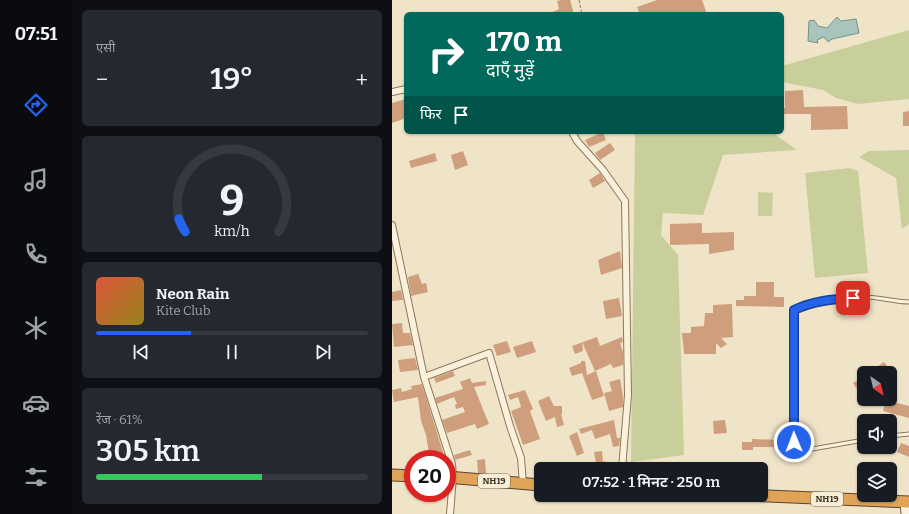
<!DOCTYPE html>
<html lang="hi">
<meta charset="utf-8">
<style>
body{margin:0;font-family:Bitter,"Noto Sans Devanagari",serif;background:#242831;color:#f1f3f6;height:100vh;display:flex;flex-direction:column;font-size:15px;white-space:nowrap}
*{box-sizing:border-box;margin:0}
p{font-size:13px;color:#9ea1a6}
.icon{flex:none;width:22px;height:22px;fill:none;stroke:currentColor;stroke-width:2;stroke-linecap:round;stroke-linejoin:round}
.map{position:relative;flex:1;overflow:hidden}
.panel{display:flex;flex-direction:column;gap:10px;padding:10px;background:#0d0f14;width:320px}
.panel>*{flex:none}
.top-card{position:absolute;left:12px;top:12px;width:380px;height:122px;border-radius:6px;box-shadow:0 1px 3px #0004;background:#00695c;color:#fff;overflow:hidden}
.needle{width:26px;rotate:146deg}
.fabs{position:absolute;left:465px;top:366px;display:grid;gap:8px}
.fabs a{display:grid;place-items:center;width:40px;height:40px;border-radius:6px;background:#171b24;box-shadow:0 1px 3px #0004;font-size:20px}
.speed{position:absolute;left:12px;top:450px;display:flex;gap:8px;font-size:20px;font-weight:700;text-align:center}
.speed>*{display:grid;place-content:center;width:52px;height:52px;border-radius:50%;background:#171b24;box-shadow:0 1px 3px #0004;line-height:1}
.speed .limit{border:6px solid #d22;background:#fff;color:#111}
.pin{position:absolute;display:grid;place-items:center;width:34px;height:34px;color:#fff;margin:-17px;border-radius:8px;box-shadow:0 2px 6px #0006}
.me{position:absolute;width:44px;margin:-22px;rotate:359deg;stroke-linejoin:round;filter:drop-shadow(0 0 3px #0008)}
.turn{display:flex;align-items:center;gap:14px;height:84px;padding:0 16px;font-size:18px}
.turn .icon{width:52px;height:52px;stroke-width:2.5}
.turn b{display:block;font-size:28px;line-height:34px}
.then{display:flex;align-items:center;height:38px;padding:0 16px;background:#0003;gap:8px;font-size:15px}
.big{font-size:30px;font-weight:600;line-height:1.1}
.panel .card{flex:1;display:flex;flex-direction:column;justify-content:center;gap:6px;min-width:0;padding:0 14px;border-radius:6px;background:#242831}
.panel .dial{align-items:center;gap:0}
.dial svg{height:104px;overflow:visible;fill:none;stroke:#363941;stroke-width:7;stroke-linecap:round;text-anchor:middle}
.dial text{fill:#f1f3f6;stroke:none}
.song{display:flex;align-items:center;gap:12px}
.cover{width:48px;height:48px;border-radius:6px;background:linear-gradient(135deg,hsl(10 70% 55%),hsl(50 70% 35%))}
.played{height:4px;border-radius:2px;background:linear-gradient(90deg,#2563eb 35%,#363941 35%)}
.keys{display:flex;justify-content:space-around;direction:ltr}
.heat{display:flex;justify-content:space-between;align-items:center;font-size:22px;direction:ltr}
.charge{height:6px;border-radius:3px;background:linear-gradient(90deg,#34c759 61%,#363941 0)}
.trip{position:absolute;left:142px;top:462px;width:234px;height:40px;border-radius:6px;background:#171b24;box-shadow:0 1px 3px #0004;font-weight:600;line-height:40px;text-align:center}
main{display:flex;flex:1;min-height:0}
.menu{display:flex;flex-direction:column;width:72px;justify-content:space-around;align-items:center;background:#090b0e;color:#9ea1a6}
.menu .icon{width:28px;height:28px}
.menu .current{color:#2563eb}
.menu b{font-size:18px;color:#f1f3f6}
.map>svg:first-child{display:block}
.green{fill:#c9cf9b}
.water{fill:#a9c4bc;stroke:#6f938a}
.building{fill:#cf9f7d}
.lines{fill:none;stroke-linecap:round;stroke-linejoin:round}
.lane-casing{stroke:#8d765c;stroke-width:5}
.street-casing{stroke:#8d765c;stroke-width:8}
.secondary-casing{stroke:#6f573f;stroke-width:11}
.highway-casing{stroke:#5b4430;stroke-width:13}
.path{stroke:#8d765c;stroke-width:1;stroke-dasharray:3 2;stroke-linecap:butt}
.lane{stroke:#faf1dc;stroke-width:3}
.street{stroke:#faf1dc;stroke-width:6}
.secondary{stroke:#faf1dc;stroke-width:9}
.highway{stroke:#e0a458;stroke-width:11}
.route-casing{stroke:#184099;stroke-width:10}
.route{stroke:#2563eb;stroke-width:7}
.labels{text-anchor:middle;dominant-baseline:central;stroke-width:4;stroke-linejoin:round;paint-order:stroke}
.shield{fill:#f7eed8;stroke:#756857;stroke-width:1}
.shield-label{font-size:9px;font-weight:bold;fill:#3d2e20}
</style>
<main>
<nav class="menu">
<b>07:51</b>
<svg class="icon current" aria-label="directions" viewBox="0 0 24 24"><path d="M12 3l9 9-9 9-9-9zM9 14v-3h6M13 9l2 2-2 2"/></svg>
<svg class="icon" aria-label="music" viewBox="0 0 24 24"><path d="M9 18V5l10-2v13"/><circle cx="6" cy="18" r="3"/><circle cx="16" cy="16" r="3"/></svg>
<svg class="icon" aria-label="phone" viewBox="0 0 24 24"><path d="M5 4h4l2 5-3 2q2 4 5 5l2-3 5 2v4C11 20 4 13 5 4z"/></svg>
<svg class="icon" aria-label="climate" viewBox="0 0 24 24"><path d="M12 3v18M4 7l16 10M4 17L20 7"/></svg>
<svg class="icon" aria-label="car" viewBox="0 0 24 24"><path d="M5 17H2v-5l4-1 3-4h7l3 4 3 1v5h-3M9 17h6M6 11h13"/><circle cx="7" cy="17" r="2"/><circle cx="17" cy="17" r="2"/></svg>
<svg class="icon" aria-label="filters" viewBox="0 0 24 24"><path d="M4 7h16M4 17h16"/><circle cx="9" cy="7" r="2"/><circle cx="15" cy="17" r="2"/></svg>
</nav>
<section class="panel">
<div class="card"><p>एसी</p>
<div class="heat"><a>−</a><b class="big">19°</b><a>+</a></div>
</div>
<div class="card dial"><svg viewBox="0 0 100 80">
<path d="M14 69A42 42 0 1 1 86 69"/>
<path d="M14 69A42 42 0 0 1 9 59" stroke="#2563eb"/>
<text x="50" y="56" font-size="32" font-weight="700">9</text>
<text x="50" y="72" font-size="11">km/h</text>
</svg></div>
<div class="card">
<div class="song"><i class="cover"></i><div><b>Neon Rain</b><p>Kite Club</p></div></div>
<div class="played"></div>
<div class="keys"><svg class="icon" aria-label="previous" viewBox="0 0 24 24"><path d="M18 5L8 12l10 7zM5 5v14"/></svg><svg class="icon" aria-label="pause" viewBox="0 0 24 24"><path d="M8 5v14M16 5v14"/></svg><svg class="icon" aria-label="next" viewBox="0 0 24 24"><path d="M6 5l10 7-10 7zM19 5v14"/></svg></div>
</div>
<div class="card"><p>रेंज · 61%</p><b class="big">305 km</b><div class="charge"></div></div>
</section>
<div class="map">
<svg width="517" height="514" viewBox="0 0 517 514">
<rect width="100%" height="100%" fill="#f0e4c8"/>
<path class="green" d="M517 30V99L466 104 444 98 431 90 390 82V66Z
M243 132 381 133 405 150 331 155 311 215 271 213 269 235 286 255 292 455 239 462Z
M517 150V224L510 229 504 178 467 157 477 151Z
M457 168 466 171 476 273 423 278 413 173Z
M366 192 381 193 380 216H366Z"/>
<path class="water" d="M445 17 449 21 464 19 467 33 440 39 436 42 432 37 425 40 426 43 416 41 417 21 422 20 426 26 435 28Z"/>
<path class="building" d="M169 0H178L182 14H157L167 9 165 1Z
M265 0H310L315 14H248L245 7Z
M411 90 412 107 455 106 456 129 419 130V114H390V108H393V91Z
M14 99V118L0 123V103Z
M517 111V126H511V112Z
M211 132 214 140 197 147 193 140Z
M218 143 223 150 208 160 203 153Z
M71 151 76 165 63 170 59 155Z
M43 153 45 161 19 168 17 161Z
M208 173 213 181 201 188 197 180Z
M310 223V233L342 232V250L317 254V244L278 245V224Z
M228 251 230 268 209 275 206 260Z
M26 274 30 284 34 283 36 292 19 296 16 277Z
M364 282H382V297H392V307L344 306V300H352V296H364Z
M9 290 11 300 0 301V292Z
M227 298 230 316 214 319 211 301Z
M340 304 341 337 329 338 335 344 329 348 324 343V354H292L290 333H299V327L312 326 313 313H321V305Z
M10 323 11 333H18L21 345 2 347 0 324Z
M205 337 208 346 230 337 231 342 228 343 231 352V365L221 368 219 364 203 371 190 342 191 351 183 354 180 346Z
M115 341 119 352 105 356 101 345Z
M140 341 144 352 125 358 121 347Z
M23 358 26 370 8 372 6 360Z
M189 361H193L195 375 204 371 212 396 200 400 190 373 180 376 177 368 189 363Z
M492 362 500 373H476Z
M61 371 63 376 44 383 42 378Z
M472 376V391L468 394 461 383Z
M78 378 80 383 94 381V385L82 387 97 424 85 429 83 424 55 433 50 420 73 412 71 407 64 409 63 405 65 404 62 397 45 404 43 398 71 389 68 382Z
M228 379 231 397V407L217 411 212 393 220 391 217 382Z
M30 384 50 449 53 458 38 459 34 435 29 421 26 397 2 402 0 390 9 388 10 392 20 389 19 386Z
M133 390 141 409 138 411 148 439 131 445 119 411 129 407 126 397 118 400 116 395Z
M157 396 162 406H170V414H169L172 425 165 427 163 417 154 421 146 401Z
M494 400 517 406V418L491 411Z
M222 420 225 438H228L227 446 221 447 218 434 203 439 200 430 189 434 187 429Z
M333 420 335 433 322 434 321 421Z
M185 432 192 453 185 456 177 436Z
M360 439 391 440 390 447H361V450H350V442H360Z
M509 443 517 446V457L505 452Z
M78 450 80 455 63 460 62 455Z
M210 451 211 462 213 461V469H205L202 452Z
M93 459 94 473H86L85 460Z"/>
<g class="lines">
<g class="lane-casing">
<path id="lane" d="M498 436 517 434
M472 440 403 452 400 433 403 409 401 362 402 310C423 299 450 297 473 297 488 297 502 302 517 302"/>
</g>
<g class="street-casing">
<path id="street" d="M0 92 14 89
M180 132 185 141 211 170 233 201 236 395 230 469
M0 225 32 377 60 464 61 477 58 514
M32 377 97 353 118 426 129 458 131 484"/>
</g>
<g class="secondary-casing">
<path id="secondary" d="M513 502 514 514"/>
</g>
<g class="highway-casing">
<path id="highway" d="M0 475 21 476
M55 477 149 485
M353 495 517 502"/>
</g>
<path class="path" d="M187 0 190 14"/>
<use href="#lane" class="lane"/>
<use href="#street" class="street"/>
<use href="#secondary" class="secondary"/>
<use href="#highway" class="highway"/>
</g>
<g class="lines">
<g class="route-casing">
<path id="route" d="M402 442V310C421 301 441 299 461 298"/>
</g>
<use href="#route" class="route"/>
</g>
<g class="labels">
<g class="shield">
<rect x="86" y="474" width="32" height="14" rx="3"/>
<rect x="419" y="492" width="32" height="14" rx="3"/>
</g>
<g class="shield-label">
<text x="102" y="481">NH19</text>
<text x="435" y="499">NH19</text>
</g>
</g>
</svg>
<div class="fabs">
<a><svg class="needle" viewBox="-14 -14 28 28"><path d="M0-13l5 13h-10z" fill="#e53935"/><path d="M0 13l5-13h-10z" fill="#9ea1a6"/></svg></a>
<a><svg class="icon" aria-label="sound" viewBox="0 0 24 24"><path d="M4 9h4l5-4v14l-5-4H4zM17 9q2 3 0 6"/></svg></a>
<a><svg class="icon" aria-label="layers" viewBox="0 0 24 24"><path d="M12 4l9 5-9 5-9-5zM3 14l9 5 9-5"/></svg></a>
</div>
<div class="speed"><div class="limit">20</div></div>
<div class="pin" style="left:461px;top:298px;background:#d93025"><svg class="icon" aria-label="arrive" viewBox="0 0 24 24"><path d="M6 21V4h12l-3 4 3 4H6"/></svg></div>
<svg class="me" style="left:402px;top:442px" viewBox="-20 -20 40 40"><circle r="17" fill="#2563eb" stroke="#fff" stroke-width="3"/><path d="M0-11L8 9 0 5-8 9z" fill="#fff"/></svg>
<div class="trip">07:52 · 1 मिनट · 250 m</div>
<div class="top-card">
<div class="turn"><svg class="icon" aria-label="right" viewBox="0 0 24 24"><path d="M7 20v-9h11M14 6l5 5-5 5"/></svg><div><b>170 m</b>दाएँ मुड़ें</div></div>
<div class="then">फिर<svg class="icon" aria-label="arrive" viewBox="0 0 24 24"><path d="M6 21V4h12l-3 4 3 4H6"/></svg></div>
</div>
</div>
</main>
